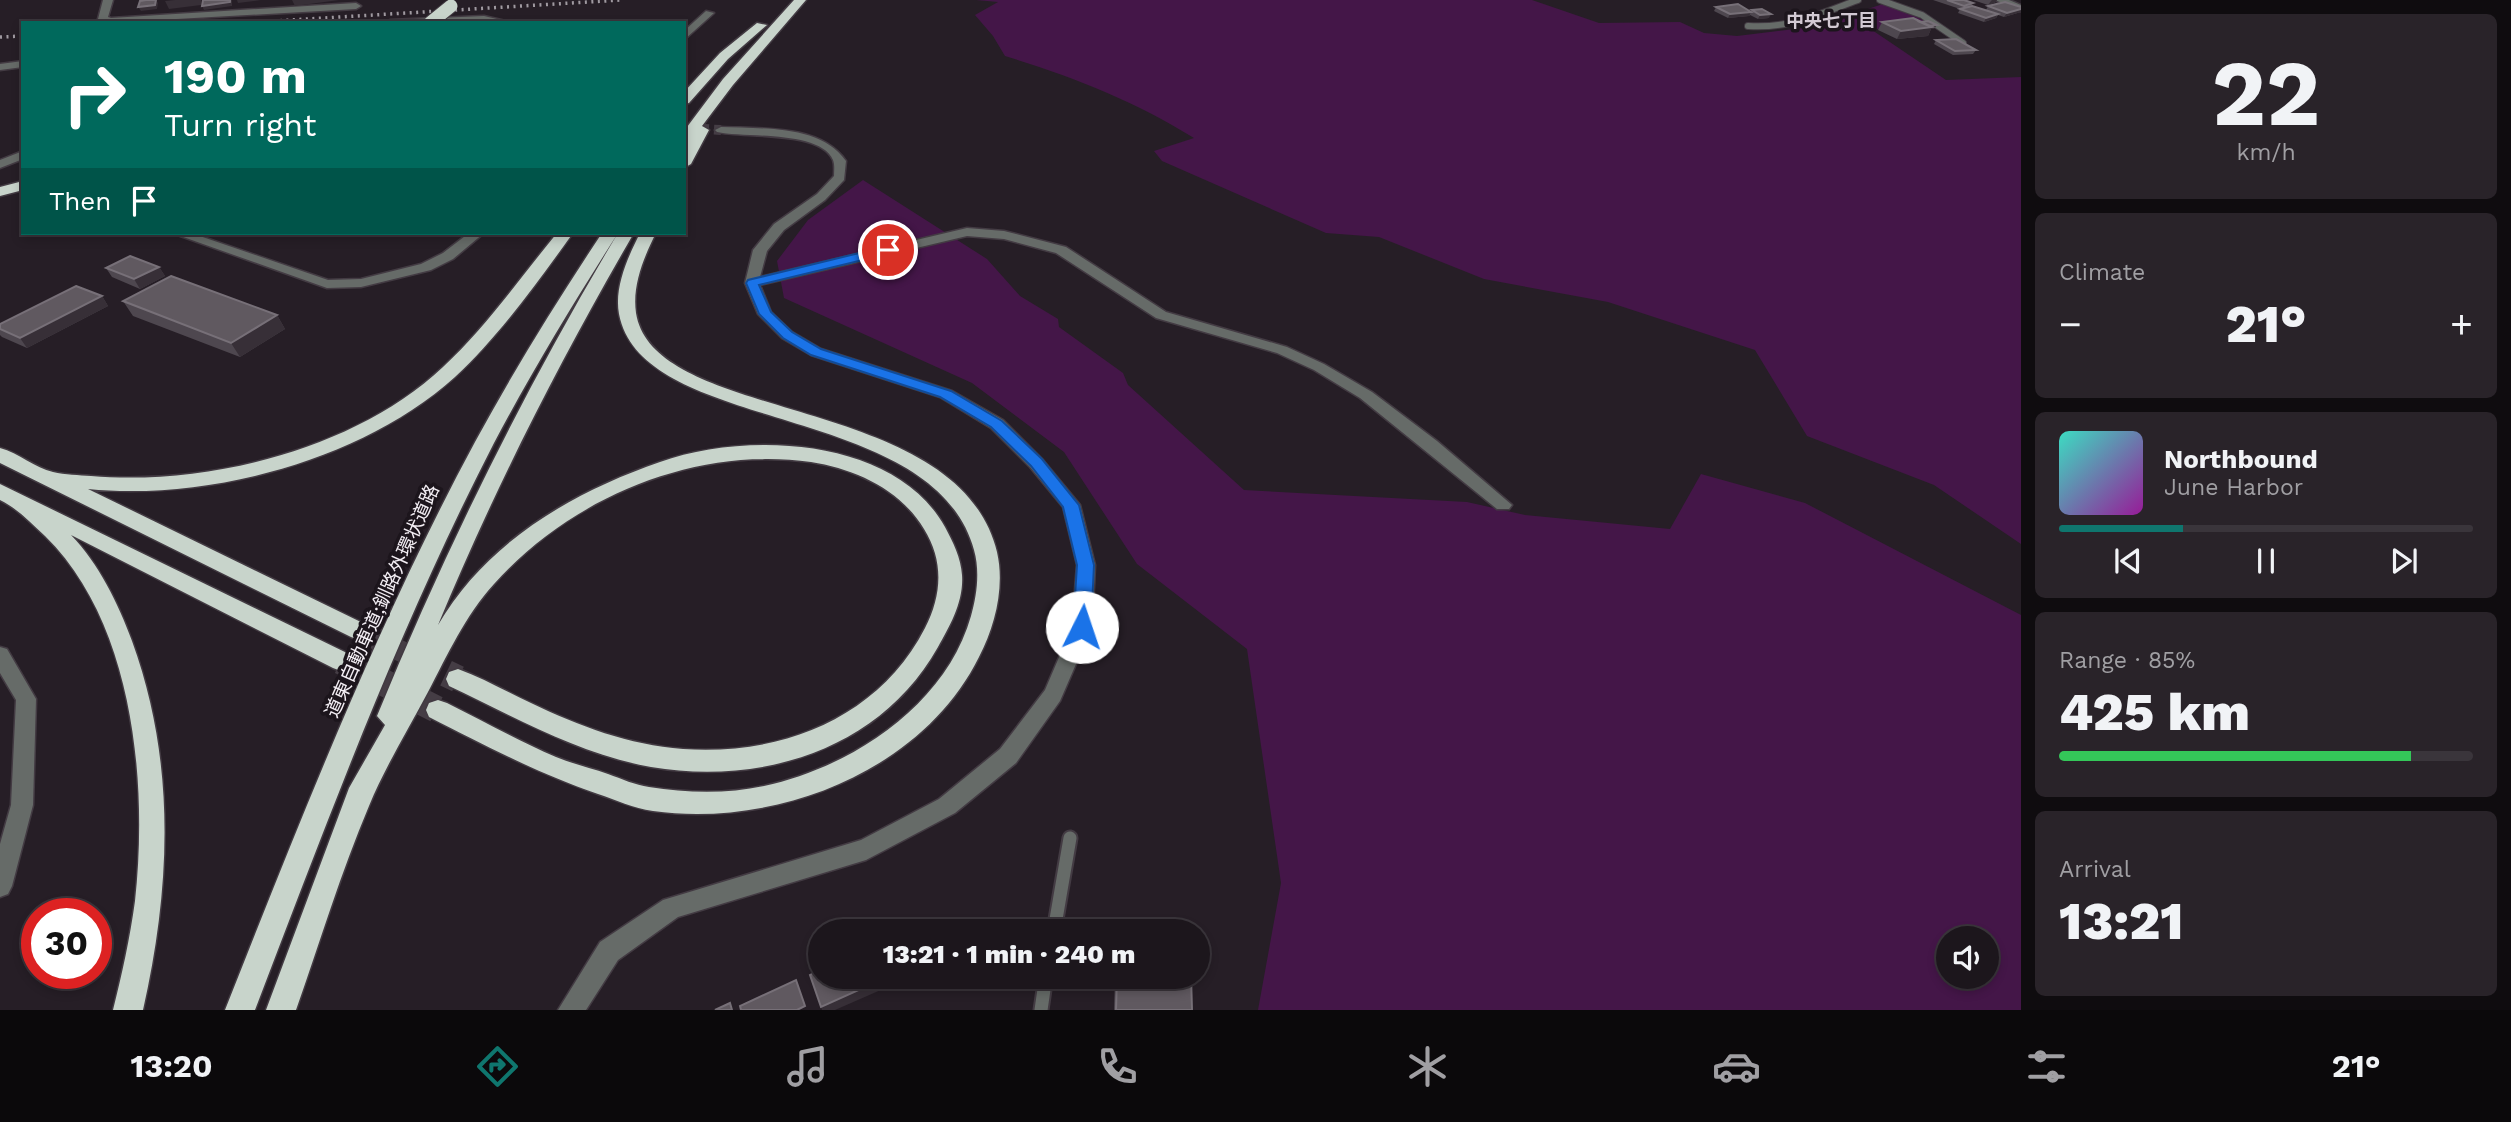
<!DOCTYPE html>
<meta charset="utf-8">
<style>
body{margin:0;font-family:"Work Sans","Noto Sans JP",sans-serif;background:#292329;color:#f1f3f6;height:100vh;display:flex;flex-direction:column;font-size:26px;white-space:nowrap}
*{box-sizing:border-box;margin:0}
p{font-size:23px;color:#a09fa3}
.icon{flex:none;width:38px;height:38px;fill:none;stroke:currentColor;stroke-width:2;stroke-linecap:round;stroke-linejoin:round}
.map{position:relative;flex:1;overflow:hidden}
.panel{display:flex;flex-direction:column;gap:14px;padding:14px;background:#0f0c0f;width:490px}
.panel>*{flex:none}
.hud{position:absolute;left:21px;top:21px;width:665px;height:214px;border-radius:0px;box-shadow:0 4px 10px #0003,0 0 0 2px #3a353b;background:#00695c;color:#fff;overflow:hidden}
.tools{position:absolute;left:1936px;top:926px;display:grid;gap:14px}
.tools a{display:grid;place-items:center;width:63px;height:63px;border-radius:50%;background:#1c161c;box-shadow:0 4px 10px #0003,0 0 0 2px #3a353b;font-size:35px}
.speed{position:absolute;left:21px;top:898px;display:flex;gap:14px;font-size:35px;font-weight:700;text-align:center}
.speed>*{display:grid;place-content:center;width:91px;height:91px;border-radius:50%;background:#1c161c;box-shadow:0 4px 10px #0003,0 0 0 2px #3a353b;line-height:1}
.speed .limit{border:10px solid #d22;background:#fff;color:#111}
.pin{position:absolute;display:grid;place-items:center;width:60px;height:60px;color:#fff;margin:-30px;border:4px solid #fff;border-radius:50%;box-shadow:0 2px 7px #0007}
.me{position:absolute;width:77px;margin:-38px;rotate:4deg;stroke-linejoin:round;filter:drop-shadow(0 0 5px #0008)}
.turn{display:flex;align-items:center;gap:24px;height:147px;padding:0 28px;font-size:32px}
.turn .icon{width:91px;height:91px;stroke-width:2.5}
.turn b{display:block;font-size:49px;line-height:60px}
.then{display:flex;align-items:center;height:66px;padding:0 28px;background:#0003;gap:14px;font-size:26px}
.big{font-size:52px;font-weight:800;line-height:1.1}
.panel .widget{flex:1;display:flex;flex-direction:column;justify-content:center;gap:10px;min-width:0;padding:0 24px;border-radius:10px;background:#292329}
.panel .dial{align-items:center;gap:0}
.dial b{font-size:91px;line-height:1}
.song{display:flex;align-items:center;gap:21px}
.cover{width:84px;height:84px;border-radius:10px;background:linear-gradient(135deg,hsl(170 70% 55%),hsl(300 70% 35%))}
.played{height:7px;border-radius:4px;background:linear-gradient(90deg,#0f766e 30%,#3a353b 30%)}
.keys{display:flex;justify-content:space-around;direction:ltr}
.heat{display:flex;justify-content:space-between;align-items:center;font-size:38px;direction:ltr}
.charge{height:10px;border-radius:5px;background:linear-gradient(90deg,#34c759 85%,#3a353b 0)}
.trip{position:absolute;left:808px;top:919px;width:402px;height:70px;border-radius:35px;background:#1c161c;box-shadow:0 4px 10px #0003,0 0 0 2px #3a353b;font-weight:800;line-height:70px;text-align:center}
.tabs{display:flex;height:112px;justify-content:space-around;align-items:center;background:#0b090b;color:#a09fa3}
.tabs .icon{width:49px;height:49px}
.tabs .selected{color:#0f766e}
.tabs b{font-size:32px;color:#f1f3f6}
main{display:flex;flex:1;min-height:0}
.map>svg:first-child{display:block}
.green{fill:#441648;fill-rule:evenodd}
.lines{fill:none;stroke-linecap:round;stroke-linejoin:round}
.street-tunnel{stroke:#453d45;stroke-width:10;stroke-dasharray:10 5;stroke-linecap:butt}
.highway-tunnel-far1{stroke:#453d45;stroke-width:21;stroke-dasharray:21 10;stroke-linecap:butt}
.highway-tunnel{stroke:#453d45;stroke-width:27;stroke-dasharray:27 13;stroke-linecap:butt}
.lane-far1-casing{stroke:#433b43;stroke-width:8}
.lane-casing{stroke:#433b43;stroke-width:17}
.street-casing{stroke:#433b43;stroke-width:3}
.highway-casing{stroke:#433b43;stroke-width:3}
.lane-far1{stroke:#666b68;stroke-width:6}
.lane{stroke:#666b68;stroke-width:13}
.street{fill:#666b68;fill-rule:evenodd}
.highway{fill:#c8d4cb;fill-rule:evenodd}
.rail{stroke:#a09aa1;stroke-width:3.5;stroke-dasharray:2 4.5;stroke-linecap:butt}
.highway-bridge-casing{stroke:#433b43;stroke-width:15;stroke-linecap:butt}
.highway-bridge{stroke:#c8d4cb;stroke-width:13}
.wall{fill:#4e474f}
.shaded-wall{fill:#372f37}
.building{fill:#605960;stroke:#777078;stroke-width:2}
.route{fill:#1a73e8;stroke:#114b97;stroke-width:2}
.labels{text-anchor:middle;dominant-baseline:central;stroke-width:7;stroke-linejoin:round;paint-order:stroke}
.far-neighbourhood-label{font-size:18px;font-weight:bold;fill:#d2c9d3;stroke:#1c151c}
.street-label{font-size:19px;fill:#f4eff5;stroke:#1c151c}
</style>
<main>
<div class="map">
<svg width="2021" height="1010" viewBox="0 0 2021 1010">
<rect width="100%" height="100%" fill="#261e26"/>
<path class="green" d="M976 0H1532L1599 23 1680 22 1704 33 1737 36 1812 27 1883 4 1905 10 1924 21 1872 30 1946 80 2021 77V544L1934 485 1807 436 1755 350 1608 302 1484 279 1379 237 1326 233 1162 161 1154 151 1194 138C1135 101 1071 76 1005 56L993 36 975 15 998 2Z
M863 180 987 259 1020 296 1058 319 1059 327 1123 373 1128 385 1244 490 1467 502 1525 515 1670 529 1701 474 1805 503 2021 615V1010H1258L1281 883 1247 649 1137 564 1064 452 972 383 784 298 777 261 808 220ZM1948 938H1986V976H1948Z"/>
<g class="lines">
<path class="street-tunnel" d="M684 128 721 130"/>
<path class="highway-tunnel-far1" d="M359 631 413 657"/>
<path class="highway-tunnel" d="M410 656 458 679
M341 661 438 710"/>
<g class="lane-far1-casing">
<path id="lane-far1" d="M1880 0 1922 15 1963 43
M1748 26C1790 29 1819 14 1858 0"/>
</g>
<g class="lane-casing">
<path id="lane" d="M1054 931 1070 838
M1041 1010 1046 976"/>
</g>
<g class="street-casing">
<path id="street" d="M103 0H113L108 17 111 18 356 3 361 6 356 9 106 23 98 19Z
M1995 0H2009L2021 5V11Z
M706 11 714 13 684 40V31Z
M484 16 514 23H385L390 20Z
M23 61V67L0 70V64Z
M721 127C762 129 820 124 846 161L844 180 825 200 784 230 767 251 760 277 967 228 1004 231 1066 247 1166 312 1287 347 1324 364 1372 392 1437 441 1512 505 1509 509H1497L1360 398 1314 370 1277 353 1156 318 1056 253 1004 239 967 236 760 285 771 312 792 332 821 349 952 391 1003 420 1042 459 1080 505 1095 565 1092 627 1060 701 1016 763 955 813 866 860 678 917 618 960 586 1010H558L600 942 663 900 861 840 939 799 1000 749 1045 690 1072 627 1077 565 1063 507 1030 467 991 428 940 397 811 355 782 338 758 314 745 283 753 250 774 224 817 194 834 176C834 171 835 165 833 160 820 130 744 138 717 132L715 130Z
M23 151V159L0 168V160Z
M172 233H191L328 280 361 279 421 264 443 253 469 233H484L453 259 431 270 361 287 327 288Z
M0 647 7 649 36 699 33 805 12 886 8 894 0 897V844L11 805 16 700 0 673Z"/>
</g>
<g class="highway-casing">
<path id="highway" d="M794 0H806L733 85 702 126 709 130 691 164 684 168V150L687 144 684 145V131L723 79Z
M757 23 767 25 728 59 689 103 684 104V92L720 53Z
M23 181V190L0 196V187Z
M557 233H573C538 282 499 336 455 377 363 460 209 501 88 489L367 625 371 631 367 637 359 640 351 637 0 463V448C19 453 35 468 53 472 65 475 79 475 91 476 208 486 356 449 443 367 486 327 520 278 557 233Z
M602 233H618C574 302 532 371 494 443 400 625 328 819 255 1010H225C301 818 377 624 475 442 514 370 557 301 602 233Z
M618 233H634C560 360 494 490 438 625 486 542 573 492 660 462 747 431 895 437 945 527 953 542 961 558 962 575 964 601 950 626 938 647 881 749 762 786 651 767 578 754 515 717 449 686L446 679 449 672 458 669C483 678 507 692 531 703 579 726 629 745 683 749 781 756 879 718 925 628 942 595 944 561 924 529 900 489 855 469 811 462 695 446 572 497 494 584 465 616 448 654 428 692 408 730 385 767 369 806 341 872 320 942 296 1010H266L349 788 385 725 377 716C446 548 525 388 618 233Z
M640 233H656C644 257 632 285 636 313 654 426 958 391 997 552 1005 587 995 626 979 657 922 772 775 828 653 811 633 808 616 800 598 794 535 772 488 747 429 717L426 710 429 703 438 700 447 703C483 721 519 741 556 757 573 764 591 768 608 774 622 779 635 785 649 787 687 793 727 794 764 786 852 767 946 705 971 616 977 595 980 571 974 550 933 400 642 436 619 314 614 287 628 257 640 233Z
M0 484 349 654 353 661 349 668 341 671 333 668 71 535C99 564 118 603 132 641 176 762 171 886 143 1010H113C122 974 130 938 135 901 148 783 134 623 45 536 30 522 18 509 0 500Z"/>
</g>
<use href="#lane-far1" class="lane-far1"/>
<use href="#lane" class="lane"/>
<use href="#street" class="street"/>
<use href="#highway" class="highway"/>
<path class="rail" d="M241 23 621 0
M0 37 23 36"/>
<g class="highway-bridge-casing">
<path id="highway-bridge" d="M430 23 451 6"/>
</g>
<use href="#highway-bridge" class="highway-bridge"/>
</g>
<path class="wall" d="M1933 0H1964L1973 3 1971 6 1986 10 1988 6 2021 7V12L2004 17 1998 15 1996 18 1984 22 1958 13 1960 9Z
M1973 0H1997L1996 2 1988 5Z
M1716 7 1751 11 1752 10 1769 18 1758 19 1750 15 1749 16 1728 18 1714 11Z
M1882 22H1920L1934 29H1931L1928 36 1897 39 1878 30Z
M1936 40 1976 50 1973 54 1953 55 1934 44Z
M159 267 165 276 140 289 112 277 106 268Z
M102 296 108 306 27 348 2 337 0 335V324Z
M123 301 277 315 285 329 240 357 133 316Z
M1115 976H1191L1192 1010H1114Z"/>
<path class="shaded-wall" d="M156 0 158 3 157 9 141 11 138 7Z
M175 0H201V5L169 9 165 1Z
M232 0V6L204 10 202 6Z
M237 0H261L238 3Z
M292 0H339L295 6Z
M1992 0H1997L1996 2 1988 5 1991 1Z
M2021 9V12L2004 17 2007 13Z
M1751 12 1749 16 1728 18 1730 14Z
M1771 14 1769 18 1758 19 1760 15Z
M1998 14 1996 18 1984 22 1986 18Z
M1937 25 1934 29H1931L1928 36 1897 39 1901 31Z
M159 267 165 276 140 289 134 279Z
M102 296 108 306 27 348 20 338Z
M277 315 285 329 240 357 231 343Z
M881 980 883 989 835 1010H822L821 1007Z"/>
<path class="building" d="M146 0H156L155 5 138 7 140 1Z
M203 0H230V2L202 6Z
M1947 0H1964L1973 3 1964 6Z
M2005 2 2021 7V9L2007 13 1988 6Z
M1738 4 1751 12 1730 14 1716 7Z
M1972 6 1998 14 1986 18 1960 9Z
M1762 9 1771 14 1760 15 1752 10Z
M1913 18 1932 27 1901 31 1882 22Z
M1928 21 1937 25 1929 26 1920 22Z
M1956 39 1976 50 1955 51 1936 40Z
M130 256 159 267 134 279 106 268Z
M171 276 277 315 231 343 123 301Z
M76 286 102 296 20 338 0 329V324Z
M821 970V976H880L881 980 821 1007 810 975Z
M1117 976H1191L1192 1010H1116Z
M796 980 805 1006 797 1010H741L740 1006Z
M730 1003 732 1010H715Z"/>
<path class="route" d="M888 246 892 247V253L759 285 771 312 792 332 821 349 951 391 1002 421 1042 459 1079 505 1094 565 1091 627 1088 632H1075L1073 627 1077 565 1063 507 1031 466 991 427 940 397 811 355 783 338 759 314 746 283 748 280Z"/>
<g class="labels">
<g class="far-neighbourhood-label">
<text x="1831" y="20">中央七丁目</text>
</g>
<g class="street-label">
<text transform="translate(382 601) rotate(-66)">道東自動車道;釧路外環状道路</text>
</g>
</g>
</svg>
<div class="tools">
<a><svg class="icon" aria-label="sound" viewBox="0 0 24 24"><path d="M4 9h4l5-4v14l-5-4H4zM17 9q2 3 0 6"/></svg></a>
</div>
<div class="speed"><div class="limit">30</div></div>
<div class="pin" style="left:888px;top:250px;background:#d93025"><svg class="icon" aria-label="arrive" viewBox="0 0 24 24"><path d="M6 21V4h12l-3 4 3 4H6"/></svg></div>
<svg class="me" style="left:1082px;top:627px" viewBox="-20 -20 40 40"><circle r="19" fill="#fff"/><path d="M0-13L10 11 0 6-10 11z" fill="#1a73e8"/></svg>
<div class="trip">13:21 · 1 min · 240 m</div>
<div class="hud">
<div class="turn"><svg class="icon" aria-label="right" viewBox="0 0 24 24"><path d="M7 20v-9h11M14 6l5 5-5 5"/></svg><div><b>190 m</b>Turn right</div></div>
<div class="then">Then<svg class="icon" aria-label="arrive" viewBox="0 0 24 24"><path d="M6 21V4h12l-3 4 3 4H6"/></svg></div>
</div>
</div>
<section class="panel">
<div class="widget dial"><b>22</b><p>km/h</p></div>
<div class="widget"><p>Climate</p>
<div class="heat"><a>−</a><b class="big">21°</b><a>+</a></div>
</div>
<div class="widget">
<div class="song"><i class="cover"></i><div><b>Northbound</b><p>June Harbor</p></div></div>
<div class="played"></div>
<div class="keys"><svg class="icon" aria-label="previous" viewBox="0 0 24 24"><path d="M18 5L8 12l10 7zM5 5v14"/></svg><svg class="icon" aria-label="pause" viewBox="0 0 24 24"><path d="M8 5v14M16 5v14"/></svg><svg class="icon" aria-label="next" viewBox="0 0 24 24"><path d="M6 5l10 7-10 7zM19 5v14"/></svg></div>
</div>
<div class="widget"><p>Range · 85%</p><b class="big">425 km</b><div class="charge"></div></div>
<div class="widget"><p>Arrival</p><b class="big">13:21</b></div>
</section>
</main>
<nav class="tabs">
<b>13:20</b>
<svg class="icon selected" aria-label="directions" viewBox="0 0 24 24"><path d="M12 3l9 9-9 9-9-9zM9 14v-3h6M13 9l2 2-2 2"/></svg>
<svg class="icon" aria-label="music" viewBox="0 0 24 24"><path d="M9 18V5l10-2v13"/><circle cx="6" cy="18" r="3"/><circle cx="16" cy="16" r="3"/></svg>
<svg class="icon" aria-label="phone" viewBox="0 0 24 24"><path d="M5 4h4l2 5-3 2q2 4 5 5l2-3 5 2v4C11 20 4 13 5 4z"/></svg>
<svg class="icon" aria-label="climate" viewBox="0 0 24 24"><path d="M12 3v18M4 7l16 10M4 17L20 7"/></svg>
<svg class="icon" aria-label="car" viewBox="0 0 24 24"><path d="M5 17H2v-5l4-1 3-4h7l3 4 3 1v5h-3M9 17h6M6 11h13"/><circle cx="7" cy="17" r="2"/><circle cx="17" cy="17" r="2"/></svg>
<svg class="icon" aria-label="filters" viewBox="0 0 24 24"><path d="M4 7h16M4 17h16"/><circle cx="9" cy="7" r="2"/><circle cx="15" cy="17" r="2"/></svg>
<b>21°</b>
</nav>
